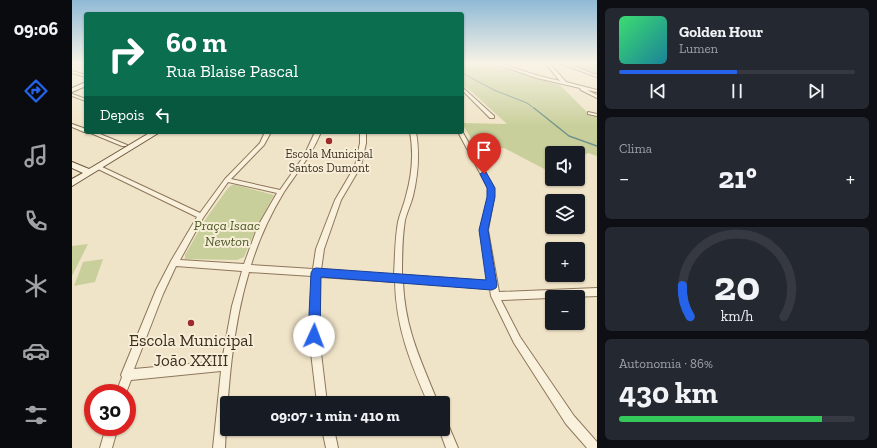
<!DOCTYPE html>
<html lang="pt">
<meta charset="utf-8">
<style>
body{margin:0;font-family:"Zilla Slab",serif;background:#242831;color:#f1f3f6;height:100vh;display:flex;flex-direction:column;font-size:15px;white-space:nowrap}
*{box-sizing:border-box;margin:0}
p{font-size:13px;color:#9ea1a6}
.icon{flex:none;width:22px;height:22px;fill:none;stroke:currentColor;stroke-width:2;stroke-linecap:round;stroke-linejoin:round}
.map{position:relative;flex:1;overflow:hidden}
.panel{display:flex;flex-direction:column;gap:8px;padding:8px;background:#0d0f14;width:280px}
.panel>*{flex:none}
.hud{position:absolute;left:12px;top:12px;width:380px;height:122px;border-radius:4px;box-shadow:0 1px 3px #0004;background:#0b6e4f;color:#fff;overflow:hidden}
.controls{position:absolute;left:473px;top:146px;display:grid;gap:8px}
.controls a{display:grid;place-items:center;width:40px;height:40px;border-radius:4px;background:#171b24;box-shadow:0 1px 3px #0004;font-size:20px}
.speed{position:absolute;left:12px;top:384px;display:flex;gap:8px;font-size:20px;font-weight:700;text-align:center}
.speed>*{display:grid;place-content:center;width:52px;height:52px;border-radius:50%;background:#171b24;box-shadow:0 1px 3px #0004;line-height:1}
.speed .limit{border:6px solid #d22;background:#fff;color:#111}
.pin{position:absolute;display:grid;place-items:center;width:34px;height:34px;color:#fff;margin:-41px -17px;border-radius:50% 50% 50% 0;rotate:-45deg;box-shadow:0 0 4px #0007}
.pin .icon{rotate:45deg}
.me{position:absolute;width:44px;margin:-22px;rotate:2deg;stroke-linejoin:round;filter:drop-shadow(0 0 3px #0008)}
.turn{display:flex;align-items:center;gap:14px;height:84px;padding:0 16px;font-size:18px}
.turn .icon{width:52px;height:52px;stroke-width:2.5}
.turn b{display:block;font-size:28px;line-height:34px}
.then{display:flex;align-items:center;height:38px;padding:0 16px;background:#0003;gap:8px;font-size:15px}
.big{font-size:30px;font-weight:700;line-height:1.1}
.panel .tile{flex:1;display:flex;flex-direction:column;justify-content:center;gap:6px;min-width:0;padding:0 14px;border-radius:6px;background:#242831}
.panel .dial{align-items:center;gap:0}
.dial svg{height:104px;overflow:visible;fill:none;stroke:#363941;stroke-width:7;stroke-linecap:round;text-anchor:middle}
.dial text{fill:#f1f3f6;stroke:none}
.song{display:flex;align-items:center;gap:12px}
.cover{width:48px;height:48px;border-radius:6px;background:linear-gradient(135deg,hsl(140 70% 55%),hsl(190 70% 35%))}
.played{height:4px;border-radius:2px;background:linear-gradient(90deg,#2563eb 50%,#363941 50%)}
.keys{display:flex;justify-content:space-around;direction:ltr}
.heat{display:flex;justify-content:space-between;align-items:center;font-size:22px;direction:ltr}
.charge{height:6px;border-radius:3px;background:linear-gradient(90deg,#34c759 86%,#363941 0)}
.trip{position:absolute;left:148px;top:396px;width:230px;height:40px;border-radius:4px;background:#171b24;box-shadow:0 1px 3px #0004;font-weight:700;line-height:40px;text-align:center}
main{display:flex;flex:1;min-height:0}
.dock{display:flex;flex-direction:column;width:72px;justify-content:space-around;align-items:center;background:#090b0e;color:#9ea1a6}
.dock .icon{width:28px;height:28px}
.dock .current{color:#2563eb}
.dock b{font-size:18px;color:#f1f3f6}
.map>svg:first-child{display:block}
.green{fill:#c9cf9b}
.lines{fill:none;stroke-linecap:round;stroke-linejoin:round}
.stream-far1{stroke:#6f938a;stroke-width:1}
.stream{stroke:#6f938a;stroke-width:1.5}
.street-casing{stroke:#8d765c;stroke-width:2}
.secondary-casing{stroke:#6f573f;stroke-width:2}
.street{fill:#faf1dc;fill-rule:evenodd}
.secondary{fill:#faf1dc;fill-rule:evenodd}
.route{fill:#2563eb;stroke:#184099}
.poi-dot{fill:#9e2a2b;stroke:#f7eed8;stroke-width:1.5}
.labels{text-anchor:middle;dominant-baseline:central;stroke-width:4;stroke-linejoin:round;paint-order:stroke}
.far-poi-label{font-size:12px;fill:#3d2e20;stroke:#f7eed8}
.park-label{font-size:14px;font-style:italic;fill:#4d5a26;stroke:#f7eed8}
.near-poi-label{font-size:17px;fill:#3d2e20;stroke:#f7eed8}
</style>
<main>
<nav class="dock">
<b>09:06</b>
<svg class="icon current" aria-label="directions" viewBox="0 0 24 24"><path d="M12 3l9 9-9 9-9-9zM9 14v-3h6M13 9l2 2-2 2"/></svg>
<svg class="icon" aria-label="music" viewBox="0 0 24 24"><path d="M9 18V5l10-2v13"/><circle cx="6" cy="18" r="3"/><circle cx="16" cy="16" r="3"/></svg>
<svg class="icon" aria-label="phone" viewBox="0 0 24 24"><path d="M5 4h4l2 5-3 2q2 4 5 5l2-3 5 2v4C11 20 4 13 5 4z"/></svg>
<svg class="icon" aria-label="climate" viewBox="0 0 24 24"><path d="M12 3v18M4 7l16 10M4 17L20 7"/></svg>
<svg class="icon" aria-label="car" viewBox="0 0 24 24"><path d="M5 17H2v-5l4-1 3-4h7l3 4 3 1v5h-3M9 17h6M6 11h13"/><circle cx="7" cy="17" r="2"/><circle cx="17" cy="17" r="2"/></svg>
<svg class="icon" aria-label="filters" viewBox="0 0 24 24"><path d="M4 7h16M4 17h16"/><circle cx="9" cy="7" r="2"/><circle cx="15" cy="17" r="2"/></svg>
</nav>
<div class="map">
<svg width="525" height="448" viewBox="0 0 525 448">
<rect width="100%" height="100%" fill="#f0e4c8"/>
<path class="green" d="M390 63 427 68 488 85 515 112 525 116V156L516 153 506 158V153H480V169L476 171 432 148 407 152 390 123 435 124 400 92 390 85Z
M491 63H513L525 65V75Z
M164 185 202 195 182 233 172 257 165 260 113 259V255L133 220 156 188 160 185Z
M16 244 0 276V246Z
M31 259 23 282 2 286 11 262Z"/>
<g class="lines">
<path class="stream-far1" d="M390 73 422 90 455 103 463 109"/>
<path class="stream" d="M462 108 497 136 525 146"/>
<g class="street-casing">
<path id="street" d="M420 63H426L467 76 488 81 473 63H477L494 82 525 90V92L515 90 525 95V98L509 90 508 88 465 78Z
M487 63H493L525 75V77Z
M518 63H525V65L519 64Z
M0 71 14 75V77L0 73Z
M390 87 422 116V118H418L390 90Z
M0 94 14 99V101L0 96Z
M516 112 525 114V116L516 114Z
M0 124 14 129V132H23L55 145 54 146H50L16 132H12L0 127Z
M390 131 422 188V197L416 230 427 292 525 288V296L429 300 448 337 502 416 525 442V448H515L494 424 442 343 419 296 418 289 331 282C333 330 349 360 366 403H356C338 362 324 327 323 282L248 277 247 336 255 403H245L237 336 240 276 177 272C160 329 156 389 153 448H141L149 371 59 380 54 393H44L50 377 49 375 84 290 99 261 125 217 24 168V166H28L128 213 153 179 188 143 193 132H199L192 145 159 179 208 190 232 156 243 132H249C240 155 225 172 212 192 198 215 187 239 179 265L241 269 244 249 263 200 283 166 288 143V132H294V143L289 166 269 200 252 249 249 270 322 275C323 257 323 239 326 222 328 213 332 205 334 196 340 175 342 154 338 132H344C348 154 346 175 341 196 339 204 335 212 333 220 330 238 330 257 330 275L416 281 408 230 416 197V188L386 132H390ZM156 182 205 193 186 226 172 264 108 260 131 218ZM104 266 170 271 160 306 150 361 62 369 91 294Z
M371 420 375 422 386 448H374L367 429H371Z
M34 427H46L40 448H28Z
M250 429H262L266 448H254Z"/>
</g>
<g class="secondary-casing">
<path id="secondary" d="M14 82V86L0 92V88Z
M79 132H88L0 186V179L11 173 0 168V162L17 169Z"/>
</g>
<use href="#street" class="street"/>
<use href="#secondary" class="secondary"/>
</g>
<linearGradient id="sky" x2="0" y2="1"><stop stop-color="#8fbad6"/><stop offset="0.5" stop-color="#f8f3e6"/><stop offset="1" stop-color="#f8f3e6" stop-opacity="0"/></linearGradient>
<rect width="525" height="126" fill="url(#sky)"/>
<path class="route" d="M412 171 414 172 423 188V197L416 230 425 285 424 288 420 290 249 277 248 336 246 340 242 342 238 340 236 336 239 273 241 269 244 268 414 280 407 230 415 197V188L408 174Z"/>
<g class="poi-dot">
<circle cx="257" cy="141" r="4"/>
<circle cx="119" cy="323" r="4"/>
</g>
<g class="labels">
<g class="far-poi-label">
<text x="257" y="154">Escola Municipal<tspan x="257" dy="14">Santos Dumont</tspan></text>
</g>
<g class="park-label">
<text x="155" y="225">Praça Isaac<tspan x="155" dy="16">Newton</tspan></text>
</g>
<g class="near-poi-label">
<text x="119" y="340">Escola Municipal<tspan x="119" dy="20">João XXIII</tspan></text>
</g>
</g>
</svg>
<div class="controls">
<a><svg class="icon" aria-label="sound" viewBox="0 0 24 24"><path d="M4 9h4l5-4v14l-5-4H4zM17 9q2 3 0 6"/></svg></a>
<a><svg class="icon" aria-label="layers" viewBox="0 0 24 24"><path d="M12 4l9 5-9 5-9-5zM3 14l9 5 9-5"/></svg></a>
<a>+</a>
<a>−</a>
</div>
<div class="speed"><div class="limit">30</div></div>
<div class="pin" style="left:412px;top:174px;background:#d93025"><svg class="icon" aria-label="arrive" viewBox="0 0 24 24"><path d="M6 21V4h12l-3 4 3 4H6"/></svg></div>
<svg class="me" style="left:242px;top:336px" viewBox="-20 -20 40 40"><circle r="19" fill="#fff"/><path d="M0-13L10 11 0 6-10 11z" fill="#2563eb"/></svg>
<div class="trip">09:07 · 1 min · 410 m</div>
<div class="hud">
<div class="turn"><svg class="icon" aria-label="right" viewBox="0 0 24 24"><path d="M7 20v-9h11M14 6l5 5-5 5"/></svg><div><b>60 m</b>Rua Blaise Pascal</div></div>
<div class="then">Depois<svg class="icon" aria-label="left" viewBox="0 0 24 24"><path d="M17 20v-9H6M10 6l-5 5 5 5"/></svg></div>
</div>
</div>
<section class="panel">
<div class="tile">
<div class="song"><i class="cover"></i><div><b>Golden Hour</b><p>Lumen</p></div></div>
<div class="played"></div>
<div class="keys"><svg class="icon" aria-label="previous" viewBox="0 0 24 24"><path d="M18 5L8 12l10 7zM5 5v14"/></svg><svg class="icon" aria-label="pause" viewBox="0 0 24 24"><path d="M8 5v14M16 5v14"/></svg><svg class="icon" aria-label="next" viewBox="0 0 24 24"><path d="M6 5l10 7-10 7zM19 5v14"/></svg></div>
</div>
<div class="tile"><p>Clima</p>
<div class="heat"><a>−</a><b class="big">21°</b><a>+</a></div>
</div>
<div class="tile dial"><svg viewBox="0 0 100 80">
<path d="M14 69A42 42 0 1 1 86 69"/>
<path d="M14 69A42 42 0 0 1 8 45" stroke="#2563eb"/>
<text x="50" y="56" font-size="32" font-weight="700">20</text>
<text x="50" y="72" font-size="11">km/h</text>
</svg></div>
<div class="tile"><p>Autonomia · 86%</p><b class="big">430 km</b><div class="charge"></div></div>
</section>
</main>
